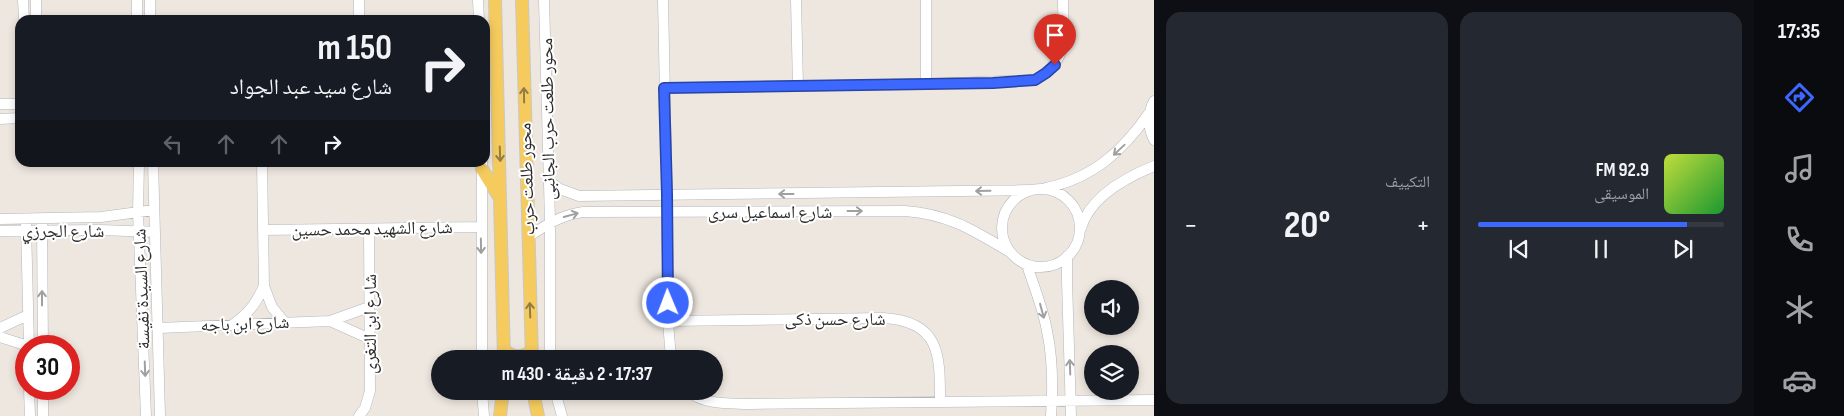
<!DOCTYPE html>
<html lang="ar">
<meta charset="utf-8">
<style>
body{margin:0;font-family:"Sofia Sans Condensed","Noto Naskh Arabic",sans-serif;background:#242831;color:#f1f3f6;direction:rtl;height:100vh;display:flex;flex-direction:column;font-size:19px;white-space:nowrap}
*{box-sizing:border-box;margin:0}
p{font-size:16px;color:#9ea1a6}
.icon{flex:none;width:28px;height:28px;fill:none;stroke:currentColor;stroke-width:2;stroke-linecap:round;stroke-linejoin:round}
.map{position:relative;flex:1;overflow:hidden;direction:ltr}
.drawer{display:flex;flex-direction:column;gap:12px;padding:12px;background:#0d0f14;width:600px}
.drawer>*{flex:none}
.top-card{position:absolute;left:15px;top:15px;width:475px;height:152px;border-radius:15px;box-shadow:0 2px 8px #0003;direction:rtl;background:#171b24;color:#f1f3f6;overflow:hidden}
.buttons{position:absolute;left:1084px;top:280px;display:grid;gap:10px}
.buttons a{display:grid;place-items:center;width:55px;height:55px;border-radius:50%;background:#171b24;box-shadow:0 2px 8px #0003;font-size:25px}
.speed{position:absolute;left:15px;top:335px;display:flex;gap:10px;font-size:25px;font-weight:700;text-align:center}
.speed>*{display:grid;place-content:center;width:65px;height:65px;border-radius:50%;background:#171b24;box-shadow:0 2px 8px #0003;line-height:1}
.speed .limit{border:8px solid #d22;background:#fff;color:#111}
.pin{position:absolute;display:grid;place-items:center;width:42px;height:42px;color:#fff;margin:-51px -21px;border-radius:50% 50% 50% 0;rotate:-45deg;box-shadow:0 0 5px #0007}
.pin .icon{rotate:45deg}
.me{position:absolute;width:55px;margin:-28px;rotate:359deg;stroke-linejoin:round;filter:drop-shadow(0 0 4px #0008)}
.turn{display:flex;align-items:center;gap:18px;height:105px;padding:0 15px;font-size:22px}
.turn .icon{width:65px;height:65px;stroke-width:2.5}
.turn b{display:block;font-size:35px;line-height:42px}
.lanes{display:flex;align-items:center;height:48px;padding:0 15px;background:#0003;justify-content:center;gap:25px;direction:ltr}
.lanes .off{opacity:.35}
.big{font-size:38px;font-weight:700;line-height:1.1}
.drawer .card{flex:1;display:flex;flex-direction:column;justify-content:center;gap:8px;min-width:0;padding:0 18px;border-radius:15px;background:#242831}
.song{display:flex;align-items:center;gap:15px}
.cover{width:60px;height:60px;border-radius:8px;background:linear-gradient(135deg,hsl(70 70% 55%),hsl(130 70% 35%))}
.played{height:5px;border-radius:2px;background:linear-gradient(90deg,#3c68ff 85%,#363941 85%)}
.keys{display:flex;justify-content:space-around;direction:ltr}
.heat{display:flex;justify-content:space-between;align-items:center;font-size:28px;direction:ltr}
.drawer .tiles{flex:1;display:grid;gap:12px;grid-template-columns:repeat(2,1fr)}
.trip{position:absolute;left:431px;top:350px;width:292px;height:50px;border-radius:25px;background:#171b24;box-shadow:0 2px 8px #0003;font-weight:700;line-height:50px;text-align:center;direction:rtl}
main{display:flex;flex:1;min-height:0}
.menu{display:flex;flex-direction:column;width:90px;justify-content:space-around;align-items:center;background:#090b0e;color:#9ea1a6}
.menu .icon{width:35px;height:35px}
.menu .selected{color:#3c68ff}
.menu b{font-size:22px;color:#f1f3f6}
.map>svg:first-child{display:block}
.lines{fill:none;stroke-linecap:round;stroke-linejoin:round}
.minor-casing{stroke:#b3b6c0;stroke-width:11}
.major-casing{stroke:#c8c8c8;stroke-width:14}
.minor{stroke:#fff;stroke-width:10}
.major{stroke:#f5cb5e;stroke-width:12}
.oneway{stroke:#917c46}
.oneway2{stroke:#a0a0a0}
.route-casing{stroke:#2744a6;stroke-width:12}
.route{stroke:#3c68ff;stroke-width:9}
.labels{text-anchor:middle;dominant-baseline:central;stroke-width:4;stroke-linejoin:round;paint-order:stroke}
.street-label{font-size:18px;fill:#2d2d2d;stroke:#fff}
</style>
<main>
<nav class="menu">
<b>17:35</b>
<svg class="icon selected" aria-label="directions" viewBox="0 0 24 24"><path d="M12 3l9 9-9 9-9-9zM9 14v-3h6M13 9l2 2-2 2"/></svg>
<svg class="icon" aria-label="music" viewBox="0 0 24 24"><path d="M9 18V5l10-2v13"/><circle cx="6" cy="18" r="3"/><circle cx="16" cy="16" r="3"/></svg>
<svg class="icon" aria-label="phone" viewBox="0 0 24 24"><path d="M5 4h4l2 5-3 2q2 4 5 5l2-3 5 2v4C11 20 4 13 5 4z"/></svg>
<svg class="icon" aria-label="climate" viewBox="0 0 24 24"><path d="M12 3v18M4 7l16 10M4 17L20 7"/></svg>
<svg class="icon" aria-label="car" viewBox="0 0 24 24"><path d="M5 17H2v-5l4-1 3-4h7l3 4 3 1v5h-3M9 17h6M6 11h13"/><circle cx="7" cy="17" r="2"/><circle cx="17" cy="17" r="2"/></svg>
</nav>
<section class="drawer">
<div class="tiles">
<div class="card">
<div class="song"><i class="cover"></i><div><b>92.9 FM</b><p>الموسيقى</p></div></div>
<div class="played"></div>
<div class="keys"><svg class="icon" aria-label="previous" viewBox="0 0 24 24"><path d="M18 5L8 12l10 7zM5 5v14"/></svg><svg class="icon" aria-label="pause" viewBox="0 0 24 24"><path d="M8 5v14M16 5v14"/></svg><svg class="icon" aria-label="next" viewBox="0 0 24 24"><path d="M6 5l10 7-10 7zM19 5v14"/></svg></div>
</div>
<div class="card"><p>التكييف</p>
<div class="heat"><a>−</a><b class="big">20°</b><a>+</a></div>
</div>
</div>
</section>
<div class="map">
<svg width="1154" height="416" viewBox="0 0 1154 416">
<rect width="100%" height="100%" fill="#eee7df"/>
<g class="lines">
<g class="minor-casing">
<path id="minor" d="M23 0 24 20
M36 0V20
M150 0V20
M359 0V20
M478 0 479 20
M544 0 550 221V359
M663 0 667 194 668 321 671 359
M796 0 798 86
M137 20V0
M926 84V0
M664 88 926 84 1035 80C1071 59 1063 36 1063 0
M1154 101C1147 114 1148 127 1154 140
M0 104H20
M0 119 20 118
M139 162 138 212 146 416
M153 162 160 416
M262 162 264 286 272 307 285 323
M482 162V359
M549 181 560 189 579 196 1032 190
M1046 188C1093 178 1123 151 1149 113
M1002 228a39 39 0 1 1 78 0a39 39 0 1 1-78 0Z
M0 219 101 217 154 210
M26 225 29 346
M42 225 43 346
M1081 228C1090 197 1127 177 1154 166
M263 230 481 227
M0 231 100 230 155 232
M528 237C546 225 561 215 583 212L905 211C948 214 973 230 1010 252
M1067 256V280L1071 416
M1027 265C1034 287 1043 308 1047 331 1053 359 1053 388 1051 416
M330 321 370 339
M668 321 883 318C941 321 940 356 940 402
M232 325C249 313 255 305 264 286
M0 328 28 315
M159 328 330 321 369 307
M0 337 28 346
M29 389 30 416
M43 389V416
M482 391 484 416
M555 391 562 416
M687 391C706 405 726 403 749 404L1154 400
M359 416 365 408 370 391 369 229"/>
</g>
<g class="major-casing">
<path id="major" d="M495 0 504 359
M522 0 532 359
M482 169 500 198
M504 350C513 358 522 358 532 351
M533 391 538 416
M500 416 503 391"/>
</g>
<use href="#minor" class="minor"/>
<use href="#major" class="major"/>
</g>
<defs><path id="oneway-shaft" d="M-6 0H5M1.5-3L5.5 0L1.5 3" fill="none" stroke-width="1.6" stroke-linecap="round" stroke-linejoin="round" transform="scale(1.25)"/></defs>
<g class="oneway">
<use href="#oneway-shaft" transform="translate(524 95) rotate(-91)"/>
<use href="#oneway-shaft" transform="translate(500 154) rotate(88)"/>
<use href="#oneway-shaft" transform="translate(530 310) rotate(-92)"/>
</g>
<g class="oneway2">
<use href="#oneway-shaft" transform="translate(1119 150) rotate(137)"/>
<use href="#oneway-shaft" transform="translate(983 191) rotate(179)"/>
<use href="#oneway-shaft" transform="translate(786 194) rotate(180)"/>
<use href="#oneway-shaft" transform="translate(855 211)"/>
<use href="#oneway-shaft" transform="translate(571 215) rotate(-15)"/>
<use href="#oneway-shaft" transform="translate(481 246) rotate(89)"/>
<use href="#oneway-shaft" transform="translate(42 298) rotate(-90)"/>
<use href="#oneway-shaft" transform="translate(1042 311) rotate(75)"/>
<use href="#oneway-shaft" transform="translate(1070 367) rotate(-92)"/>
<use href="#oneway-shaft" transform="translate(145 369) rotate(88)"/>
</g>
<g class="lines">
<g class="route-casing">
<path id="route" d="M668 303 667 194 664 88 993 83 1035 80 1046 73 1055 65"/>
</g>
<use href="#route" class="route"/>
</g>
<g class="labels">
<g class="street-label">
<text transform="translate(548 119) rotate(-91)">محور طلعت حرب الجانبى</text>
<text transform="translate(527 179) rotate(-92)">محور طلعت حرب</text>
<text x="770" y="212">شارع اسماعيل سرى</text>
<text transform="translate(372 229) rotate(-1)">شارع الشهيد محمد حسين</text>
<text x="63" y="231">شارع الجرزي</text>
<text transform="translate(142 289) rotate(-92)">شارع السيدة نفيسة</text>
<text x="835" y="319">شارع حسن ذكى</text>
<text transform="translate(245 324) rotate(-2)">شارع ابن باجه</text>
<text transform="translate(370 324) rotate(-90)">شارع ابن التغرى</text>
</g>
</g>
</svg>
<div class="buttons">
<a><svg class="icon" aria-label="sound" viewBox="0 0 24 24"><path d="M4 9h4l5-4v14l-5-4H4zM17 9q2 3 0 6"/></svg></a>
<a><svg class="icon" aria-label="layers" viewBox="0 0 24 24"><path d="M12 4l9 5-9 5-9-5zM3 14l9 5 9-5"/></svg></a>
</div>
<div class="speed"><div class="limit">30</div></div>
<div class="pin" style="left:1055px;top:65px;background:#d93025"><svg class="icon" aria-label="arrive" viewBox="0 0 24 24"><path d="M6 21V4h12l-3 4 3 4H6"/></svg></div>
<svg class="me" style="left:668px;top:303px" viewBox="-20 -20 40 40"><circle r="17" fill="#3c68ff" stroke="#fff" stroke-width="3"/><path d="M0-11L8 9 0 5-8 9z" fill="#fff"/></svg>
<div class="trip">17:37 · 2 دقيقة · 430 m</div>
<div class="top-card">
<div class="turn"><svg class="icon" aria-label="right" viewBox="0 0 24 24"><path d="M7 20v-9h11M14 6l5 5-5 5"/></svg><div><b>150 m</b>شارع سيد عبد الجواد</div></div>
<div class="lanes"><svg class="icon off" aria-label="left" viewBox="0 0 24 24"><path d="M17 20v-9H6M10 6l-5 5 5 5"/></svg><svg class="icon off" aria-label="ahead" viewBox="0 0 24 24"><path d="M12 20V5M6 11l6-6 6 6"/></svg><svg class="icon off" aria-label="ahead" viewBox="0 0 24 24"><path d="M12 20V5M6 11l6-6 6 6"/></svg><svg class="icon" aria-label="right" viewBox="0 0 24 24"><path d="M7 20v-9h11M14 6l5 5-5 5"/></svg></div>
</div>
</div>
</main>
